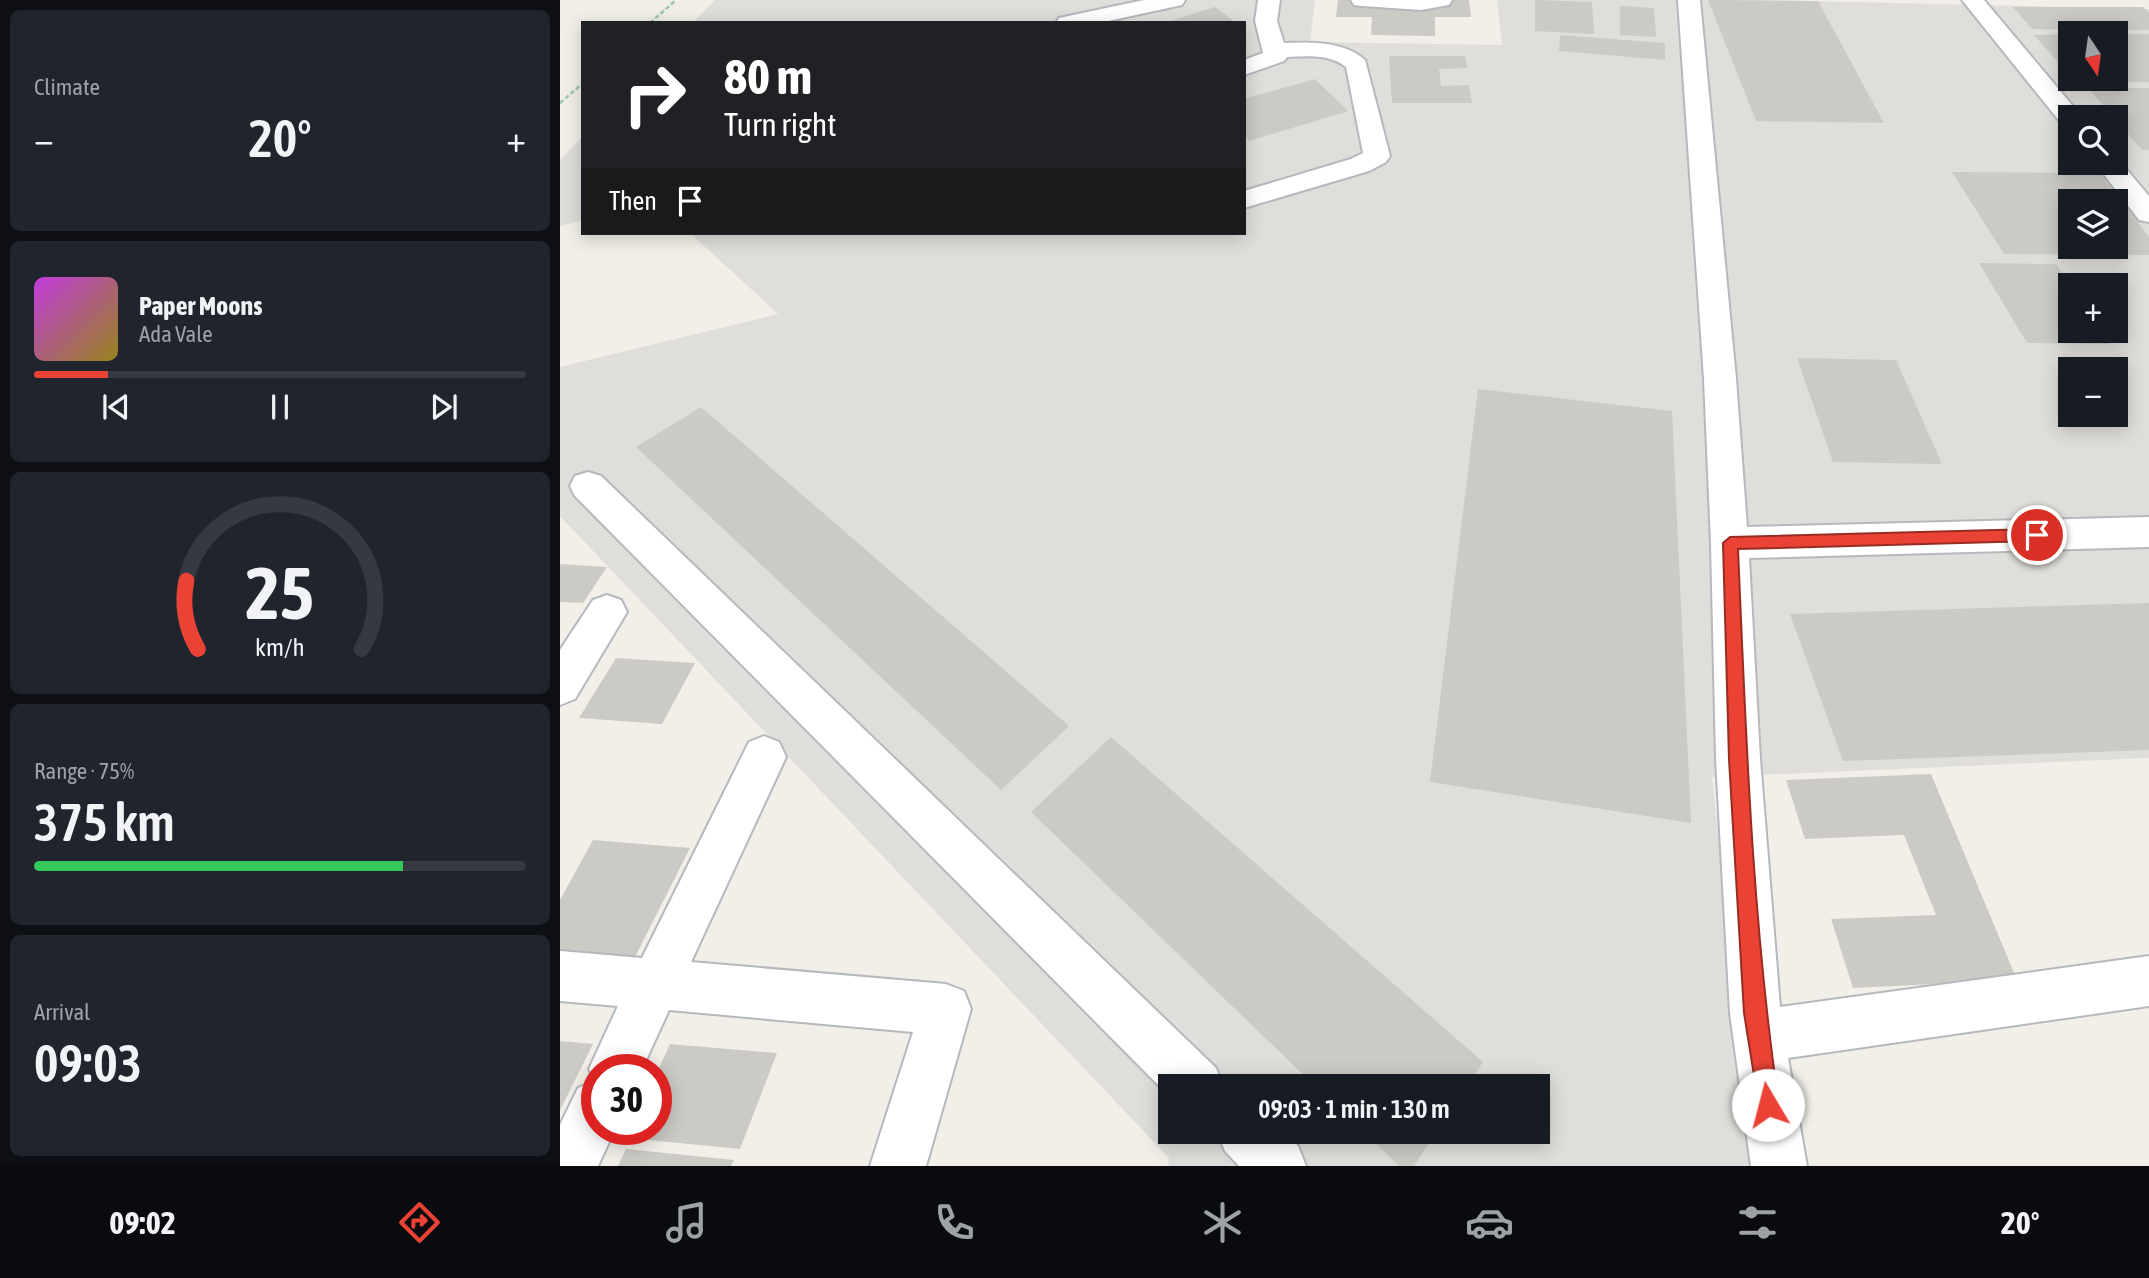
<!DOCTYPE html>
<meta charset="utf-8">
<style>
body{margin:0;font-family:"Asap Condensed",sans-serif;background:#20242c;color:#f1f3f6;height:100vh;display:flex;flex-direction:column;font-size:26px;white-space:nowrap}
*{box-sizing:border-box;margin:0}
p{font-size:23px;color:#9ea1a6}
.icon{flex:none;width:38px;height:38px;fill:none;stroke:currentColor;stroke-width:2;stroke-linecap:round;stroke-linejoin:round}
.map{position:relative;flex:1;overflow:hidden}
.panel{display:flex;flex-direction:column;gap:10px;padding:10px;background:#0d0f14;width:560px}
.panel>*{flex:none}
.banner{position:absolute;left:21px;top:21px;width:665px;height:214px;border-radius:0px;box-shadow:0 4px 18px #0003;background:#202124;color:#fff;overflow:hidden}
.needle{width:46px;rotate:167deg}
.buttons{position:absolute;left:1498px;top:21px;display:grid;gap:14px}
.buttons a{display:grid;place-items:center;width:70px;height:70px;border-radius:0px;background:#171b24;box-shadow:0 4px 18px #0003;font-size:35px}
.speed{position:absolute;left:21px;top:1054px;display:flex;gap:14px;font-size:35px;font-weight:700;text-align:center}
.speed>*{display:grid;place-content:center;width:91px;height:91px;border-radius:50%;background:#171b24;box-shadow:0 4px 18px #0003;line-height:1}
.speed .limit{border:10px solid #d22;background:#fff;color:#111}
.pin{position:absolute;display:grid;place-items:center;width:60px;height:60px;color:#fff;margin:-30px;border:4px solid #fff;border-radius:50%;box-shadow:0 2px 7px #0007}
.me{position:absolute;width:77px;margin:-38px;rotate:352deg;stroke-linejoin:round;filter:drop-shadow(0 0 5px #0008)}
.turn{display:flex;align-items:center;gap:24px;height:147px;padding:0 28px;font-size:32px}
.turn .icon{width:91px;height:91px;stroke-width:2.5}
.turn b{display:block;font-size:49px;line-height:60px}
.then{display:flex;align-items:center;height:66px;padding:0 28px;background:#0003;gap:14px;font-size:26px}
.big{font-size:52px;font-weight:600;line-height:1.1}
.panel .card{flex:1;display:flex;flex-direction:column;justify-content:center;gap:10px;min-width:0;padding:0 24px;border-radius:10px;background:#20242c}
.panel .dial{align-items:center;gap:0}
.dial svg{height:182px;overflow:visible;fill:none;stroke:#363941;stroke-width:7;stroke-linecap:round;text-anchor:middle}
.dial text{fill:#f1f3f6;stroke:none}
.song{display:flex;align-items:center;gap:21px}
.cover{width:84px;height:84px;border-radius:10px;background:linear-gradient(135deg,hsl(290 70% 55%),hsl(50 70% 35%))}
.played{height:7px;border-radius:4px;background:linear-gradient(90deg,#ea4335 15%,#363941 15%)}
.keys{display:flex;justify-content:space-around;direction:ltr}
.heat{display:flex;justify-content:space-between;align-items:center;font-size:38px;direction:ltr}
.charge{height:10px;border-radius:5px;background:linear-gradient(90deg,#34c759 75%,#363941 0)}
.trip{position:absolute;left:598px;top:1074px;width:392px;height:70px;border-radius:0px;background:#171b24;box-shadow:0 4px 18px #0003;font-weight:600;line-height:70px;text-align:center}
.dock{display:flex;height:112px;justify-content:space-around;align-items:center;background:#090b0e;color:#9ea1a6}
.dock .icon{width:49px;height:49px}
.dock .active{color:#ea4335}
.dock b{font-size:32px;color:#f1f3f6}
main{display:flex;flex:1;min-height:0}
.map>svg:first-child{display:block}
.industrial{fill:#e0deda;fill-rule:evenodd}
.building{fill:#cccac5;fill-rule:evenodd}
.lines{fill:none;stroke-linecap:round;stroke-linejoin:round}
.minor-casing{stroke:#b5b8bc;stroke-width:4}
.path{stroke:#9cc7a9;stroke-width:2.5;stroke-dasharray:4.5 2.5;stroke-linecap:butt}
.minor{fill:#fff;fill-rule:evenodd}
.route{fill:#ea4335;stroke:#982c22;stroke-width:2}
</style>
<main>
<section class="panel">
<div class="card"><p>Climate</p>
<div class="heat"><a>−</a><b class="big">20°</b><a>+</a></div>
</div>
<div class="card">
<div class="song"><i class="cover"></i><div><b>Paper Moons</b><p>Ada Vale</p></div></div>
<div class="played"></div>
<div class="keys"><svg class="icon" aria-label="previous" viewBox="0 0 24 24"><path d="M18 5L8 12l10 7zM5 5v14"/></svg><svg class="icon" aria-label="pause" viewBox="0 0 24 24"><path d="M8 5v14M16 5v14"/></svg><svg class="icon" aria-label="next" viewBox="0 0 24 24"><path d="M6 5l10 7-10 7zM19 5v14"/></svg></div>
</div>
<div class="card dial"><svg viewBox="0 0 100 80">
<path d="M14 69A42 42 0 1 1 86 69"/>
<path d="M14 69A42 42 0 0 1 9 39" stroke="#ea4335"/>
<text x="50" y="56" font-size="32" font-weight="700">25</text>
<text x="50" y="72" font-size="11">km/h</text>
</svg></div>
<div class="card"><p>Range · 75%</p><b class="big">375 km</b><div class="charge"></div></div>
<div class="card"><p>Arrival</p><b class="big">09:03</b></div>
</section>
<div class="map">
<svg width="1589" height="1166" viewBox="0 0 1589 1166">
<rect width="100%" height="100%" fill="#f1efe8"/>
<path class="industrial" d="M155 0H755L750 42 942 45 937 0H1203L1589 9V758L1152 777 1194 1166H608L609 1158 0 516V367L218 314 130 233H684V23H133ZM1510 33H1556V79H1510ZM1510 117H1556V163H1510ZM1510 201H1556V247H1510ZM1510 285H1556V331H1510ZM1510 369H1556V415H1510ZM611 1087H978V1132H611Z
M23 136V220L0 226V160Z"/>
<path class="building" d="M778 0H909L911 17H875V36L811 35 812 17H776Z
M975 0 1032 2 1034 34 975 31Z
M1148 0 1258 1 1324 123 1196 121Z
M1060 6 1094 8 1096 37 1060 35Z
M655 7 676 23H607V22Z
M1453 7H1583L1589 13V30L1472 29Z
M1510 34V76L1474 35Z
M1556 34H1589V82L1516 83 1513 79H1556Z
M1000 35 1105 43V60L999 51Z
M829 56H905L907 68 879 69 881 86 909 85 912 103H832Z
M755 79 788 111 689 141 684 135V99Z
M1528 88H1589V150H1582Z
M1392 172 1539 173 1589 237V255L1444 254ZM1510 201H1556V247H1510Z
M1419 263 1496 264 1510 285V331H1541L1550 344 1467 343Z
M1237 358 1336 360 1382 464 1273 462Z
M918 389 1112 411 1131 823 870 782Z
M141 407 509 726 441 790 76 447Z
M0 564 47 567 23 603 0 602Z
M1589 603V750L1283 761 1230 614Z
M56 658 135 663 102 724 19 718Z
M551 737 923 1062 906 1087H756L471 812Z
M1371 774 1457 980 1293 988 1271 919 1376 915 1344 835 1245 839 1226 780Z
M33 840 130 848 74 959 0 953V900Z
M0 1041 33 1044 0 1110Z
M110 1044 217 1053 180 1149 68 1138 72 1129H96V1075Z
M804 1132H876L854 1166H839Z
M66 1149 174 1160 171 1166H58Z"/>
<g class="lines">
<g class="minor-casing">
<path id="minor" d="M584 0H625L622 5 539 23H496L499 18Z
M698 0H720L717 21 724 43C752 42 783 41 805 60L830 156 826 162 809 171 684 208V191L791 159 803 153 786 67C770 54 747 56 727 57L724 61 684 75V60L703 53 695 21Z
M791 0H892L889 5 861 10 802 6 794 5Z
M1118 0H1140L1176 379 1187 527 1589 517V547L1189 558 1200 759 1220 1007 1589 956V1006L1228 1058 1247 1166H1191L1170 1013 1156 759 1151 543 1144 379Z
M1402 0H1424L1522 117H1510V125L1501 123Z
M1556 157 1589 196V222L1579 220 1535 163H1556Z
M28 472 41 476 656 1068 663 1087H611V1098L15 496 10 486 15 476Z
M47 595 61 600 67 612 15 699 0 705V650L33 600Z
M204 736 219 742 226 757 131 962 386 984 404 991 411 1009 366 1166H310L353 1032 109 1010 82 1069H37V1129H55L38 1166H0V1125L18 1088 34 1081 29 1069 58 1006 0 1001V951L82 958 189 742Z
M657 1132H723L738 1146 746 1166H679L665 1151Z"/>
</g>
<path class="path" d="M90 23 116 0
M0 103 23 83"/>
<use href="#minor" class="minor"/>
</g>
<path class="route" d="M1477 529 1485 535 1477 541 1178 549C1186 735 1192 921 1219 1105L1216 1113 1208 1116 1200 1113 1184 1013 1169 759 1163 543 1170 537Z"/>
</svg>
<div class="buttons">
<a><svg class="needle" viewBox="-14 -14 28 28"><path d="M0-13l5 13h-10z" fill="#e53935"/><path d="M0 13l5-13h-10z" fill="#9ea1a6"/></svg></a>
<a><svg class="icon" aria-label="search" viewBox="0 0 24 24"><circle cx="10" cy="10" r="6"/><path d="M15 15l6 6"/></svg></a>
<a><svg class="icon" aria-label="layers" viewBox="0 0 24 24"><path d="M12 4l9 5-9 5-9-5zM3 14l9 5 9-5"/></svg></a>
<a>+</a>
<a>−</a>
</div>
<div class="speed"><div class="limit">30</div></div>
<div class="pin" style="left:1477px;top:535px;background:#d93025"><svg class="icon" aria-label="arrive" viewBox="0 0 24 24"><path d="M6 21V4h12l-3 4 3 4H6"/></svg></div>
<svg class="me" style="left:1208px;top:1105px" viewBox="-20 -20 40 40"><circle r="19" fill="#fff"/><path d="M0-13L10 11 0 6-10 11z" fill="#ea4335"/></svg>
<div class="trip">09:03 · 1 min · 130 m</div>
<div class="banner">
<div class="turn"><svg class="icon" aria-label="right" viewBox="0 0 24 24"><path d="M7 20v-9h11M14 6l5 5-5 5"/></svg><div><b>80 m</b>Turn right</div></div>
<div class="then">Then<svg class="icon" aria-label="arrive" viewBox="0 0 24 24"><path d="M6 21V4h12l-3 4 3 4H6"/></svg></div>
</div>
</div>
</main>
<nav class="dock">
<b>09:02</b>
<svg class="icon active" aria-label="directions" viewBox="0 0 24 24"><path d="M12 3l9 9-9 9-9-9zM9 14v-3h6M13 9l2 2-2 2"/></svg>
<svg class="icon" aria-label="music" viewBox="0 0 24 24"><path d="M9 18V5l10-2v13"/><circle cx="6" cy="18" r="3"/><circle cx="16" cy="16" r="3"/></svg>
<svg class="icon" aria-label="phone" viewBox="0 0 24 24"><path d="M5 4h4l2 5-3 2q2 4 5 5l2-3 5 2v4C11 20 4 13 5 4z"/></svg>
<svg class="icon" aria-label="climate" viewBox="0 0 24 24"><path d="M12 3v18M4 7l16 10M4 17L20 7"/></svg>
<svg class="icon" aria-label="car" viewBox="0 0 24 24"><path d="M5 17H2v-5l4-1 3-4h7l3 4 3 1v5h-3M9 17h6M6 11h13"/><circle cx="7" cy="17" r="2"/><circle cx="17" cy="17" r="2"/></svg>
<svg class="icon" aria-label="filters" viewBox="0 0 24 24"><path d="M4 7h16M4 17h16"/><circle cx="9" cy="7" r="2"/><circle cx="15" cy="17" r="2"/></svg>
<b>20°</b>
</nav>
